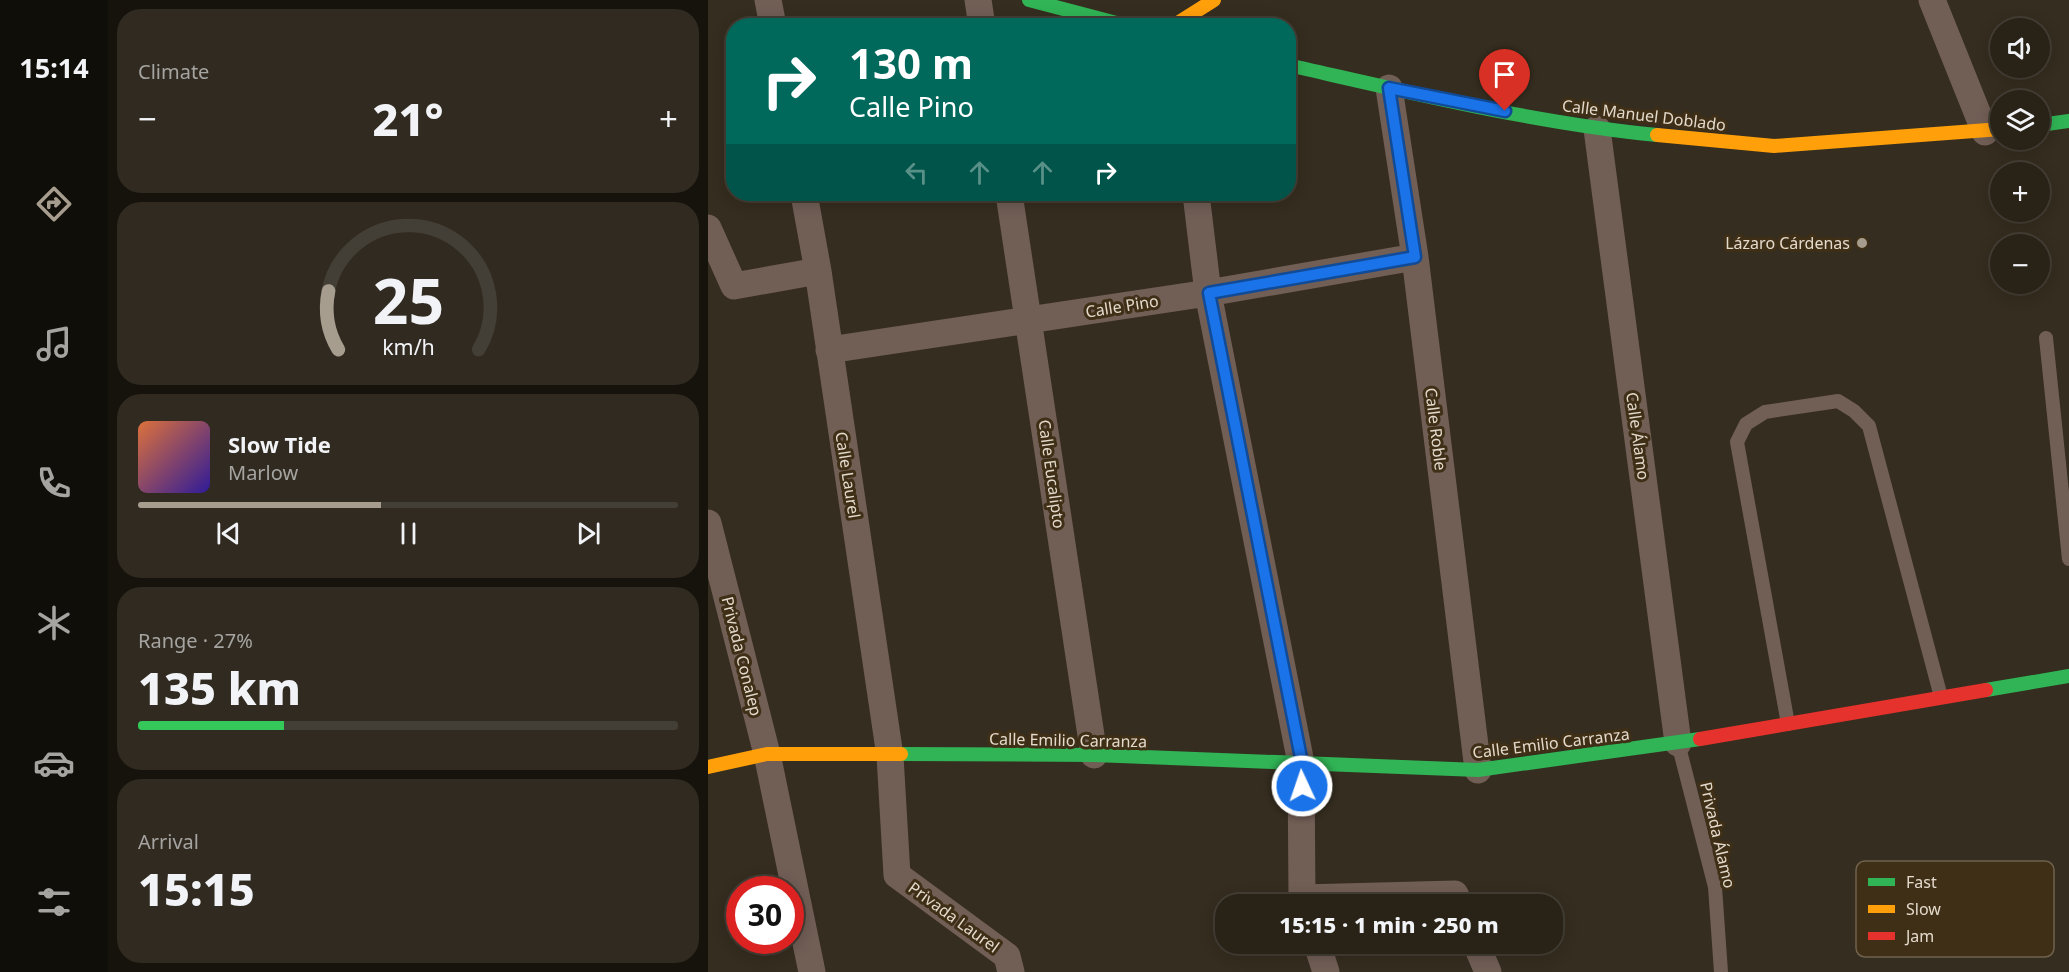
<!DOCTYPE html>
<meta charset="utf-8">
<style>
body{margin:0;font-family:"Noto Sans",sans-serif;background:#302a20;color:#f1f3f6;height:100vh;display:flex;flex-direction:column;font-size:22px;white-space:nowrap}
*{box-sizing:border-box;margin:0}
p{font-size:20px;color:#a5a4a1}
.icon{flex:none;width:33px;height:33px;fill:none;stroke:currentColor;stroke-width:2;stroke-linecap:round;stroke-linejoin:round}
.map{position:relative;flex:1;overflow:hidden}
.side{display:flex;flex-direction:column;gap:9px;padding:9px;background:#16130d;width:600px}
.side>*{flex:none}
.hud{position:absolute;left:18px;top:18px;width:570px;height:183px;border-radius:24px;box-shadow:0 3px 15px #0003,0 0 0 2px #443f36;background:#00695c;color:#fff;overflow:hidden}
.buttons{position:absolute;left:1282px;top:18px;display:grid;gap:12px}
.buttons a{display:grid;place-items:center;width:60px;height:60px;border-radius:50%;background:#282217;box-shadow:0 3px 15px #0003,0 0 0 2px #443f36;font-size:30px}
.speed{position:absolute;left:18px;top:876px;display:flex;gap:12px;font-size:30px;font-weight:700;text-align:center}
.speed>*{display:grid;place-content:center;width:78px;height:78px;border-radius:50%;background:#282217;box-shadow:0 3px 15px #0003,0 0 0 2px #443f36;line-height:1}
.speed .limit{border:9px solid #d22;background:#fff;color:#111}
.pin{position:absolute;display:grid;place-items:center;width:51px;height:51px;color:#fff;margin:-62px -26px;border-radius:50% 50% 50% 0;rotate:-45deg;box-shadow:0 0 6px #0007}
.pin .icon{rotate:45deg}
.me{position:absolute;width:66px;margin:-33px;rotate:357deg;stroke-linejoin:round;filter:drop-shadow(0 0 4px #0008)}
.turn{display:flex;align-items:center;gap:21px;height:126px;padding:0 24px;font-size:27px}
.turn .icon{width:78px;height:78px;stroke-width:2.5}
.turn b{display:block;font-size:42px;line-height:51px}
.lanes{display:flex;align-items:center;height:57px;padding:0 24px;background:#0003;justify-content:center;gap:30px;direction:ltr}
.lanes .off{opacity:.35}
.big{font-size:45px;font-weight:800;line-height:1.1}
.side .card{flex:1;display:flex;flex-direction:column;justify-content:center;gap:9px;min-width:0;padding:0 21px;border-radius:24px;background:#302a20}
.side .dial{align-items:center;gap:0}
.dial svg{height:156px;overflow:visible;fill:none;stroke:#443f36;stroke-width:7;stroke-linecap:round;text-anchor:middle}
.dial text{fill:#f1f3f6;stroke:none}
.song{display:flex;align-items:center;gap:18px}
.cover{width:72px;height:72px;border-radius:9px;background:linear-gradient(135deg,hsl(20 70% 55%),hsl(250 70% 35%))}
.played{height:6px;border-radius:3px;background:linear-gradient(90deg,#a79d8f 45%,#443f36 45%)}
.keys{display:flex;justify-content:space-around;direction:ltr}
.heat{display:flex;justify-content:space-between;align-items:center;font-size:33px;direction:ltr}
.charge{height:9px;border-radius:4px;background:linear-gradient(90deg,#34c759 27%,#443f36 0)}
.trip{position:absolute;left:507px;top:894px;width:348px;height:60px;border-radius:24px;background:#282217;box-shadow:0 3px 15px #0003,0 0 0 2px #443f36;font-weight:800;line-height:60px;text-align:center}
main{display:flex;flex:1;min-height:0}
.tabs{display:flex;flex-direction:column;width:108px;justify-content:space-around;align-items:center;background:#100e09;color:#a5a4a1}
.tabs .icon{width:42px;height:42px}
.tabs .active{color:#a79d8f}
.tabs b{font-size:27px;color:#f1f3f6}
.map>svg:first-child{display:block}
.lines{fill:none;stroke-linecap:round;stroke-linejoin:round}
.lane{stroke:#715e55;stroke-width:14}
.street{stroke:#715e55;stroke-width:27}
.fast{stroke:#30b455;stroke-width:14}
.slow{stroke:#ff9f0a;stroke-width:14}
.jam{stroke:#e5322d;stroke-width:14}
.route-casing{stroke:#114b97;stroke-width:15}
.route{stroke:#1a73e8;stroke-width:10}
.poi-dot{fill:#a79d8f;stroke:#3e2f16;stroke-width:2}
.labels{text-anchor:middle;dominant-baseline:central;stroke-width:6;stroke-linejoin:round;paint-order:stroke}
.street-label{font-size:16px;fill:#e4dacc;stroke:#3e2f16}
.poi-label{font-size:16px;fill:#e4dacc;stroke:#3e2f16;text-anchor:end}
.key{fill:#3e2f16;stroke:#70624d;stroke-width:1.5}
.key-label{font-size:16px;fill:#e4dacc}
</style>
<main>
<nav class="tabs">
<b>15:14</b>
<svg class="icon active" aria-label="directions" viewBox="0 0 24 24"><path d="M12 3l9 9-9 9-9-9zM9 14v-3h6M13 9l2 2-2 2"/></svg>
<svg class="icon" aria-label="music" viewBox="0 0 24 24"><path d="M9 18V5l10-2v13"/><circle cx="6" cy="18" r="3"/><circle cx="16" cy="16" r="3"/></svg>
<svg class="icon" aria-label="phone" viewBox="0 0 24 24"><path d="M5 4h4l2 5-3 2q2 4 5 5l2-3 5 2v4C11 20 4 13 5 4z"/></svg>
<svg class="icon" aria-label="climate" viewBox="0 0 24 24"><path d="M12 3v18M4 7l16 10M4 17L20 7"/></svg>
<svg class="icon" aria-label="car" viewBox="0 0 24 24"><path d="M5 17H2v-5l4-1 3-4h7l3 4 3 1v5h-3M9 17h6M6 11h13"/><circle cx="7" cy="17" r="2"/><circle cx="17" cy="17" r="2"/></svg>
<svg class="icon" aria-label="filters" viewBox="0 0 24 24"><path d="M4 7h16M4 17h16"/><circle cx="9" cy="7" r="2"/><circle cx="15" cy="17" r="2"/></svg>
</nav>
<section class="side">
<div class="card"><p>Climate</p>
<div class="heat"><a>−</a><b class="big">21°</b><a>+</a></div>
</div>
<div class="card dial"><svg viewBox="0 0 100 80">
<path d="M14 69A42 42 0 1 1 86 69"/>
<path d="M14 69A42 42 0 0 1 9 39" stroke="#a79d8f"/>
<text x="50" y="56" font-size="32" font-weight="700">25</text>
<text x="50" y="72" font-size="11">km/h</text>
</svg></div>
<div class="card">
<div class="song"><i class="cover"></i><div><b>Slow Tide</b><p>Marlow</p></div></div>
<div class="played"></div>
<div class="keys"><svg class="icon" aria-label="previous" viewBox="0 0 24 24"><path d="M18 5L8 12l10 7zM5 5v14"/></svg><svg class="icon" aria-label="pause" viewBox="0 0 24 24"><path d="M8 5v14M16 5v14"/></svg><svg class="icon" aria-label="next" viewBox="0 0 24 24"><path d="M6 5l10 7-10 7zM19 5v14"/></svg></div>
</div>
<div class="card"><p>Range · 27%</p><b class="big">135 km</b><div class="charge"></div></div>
<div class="card"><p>Arrival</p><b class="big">15:15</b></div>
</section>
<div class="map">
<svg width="1361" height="972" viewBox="0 0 1361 972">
<rect width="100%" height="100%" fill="#352d1f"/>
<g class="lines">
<path class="lane" d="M1338 338 1361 559
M1080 724 1029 442 1038 424 1057 412 1130 401 1146 411 1161 426 1233 697
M970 743 1007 887 1013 972"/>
<path class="street" d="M60 0 65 26
M270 0 274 26
M1224 0 1277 132
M681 88 707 257 770 770
M889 129 970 743
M96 194 110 271 182 756 189 875 299 956 303 972
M301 194 386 755
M488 194 500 293 593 763 594 898 596 904
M0 228 26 286 110 271
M121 350 500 293 707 257
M0 523 59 754 104 972
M594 898 747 894 751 904
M609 944 618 972
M768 944 780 972"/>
<path class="fast" d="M321 0 420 26
M580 65C700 92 826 123 949 135
M1332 125 1361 121
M1278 690 1361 676
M193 754 386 755 770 770 992 739"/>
<path class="slow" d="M465 26 506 0
M949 135 1066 146 1293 129
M0 767 59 754H193"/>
<path class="jam" d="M992 739 1278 690"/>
</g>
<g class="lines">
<g class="route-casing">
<path id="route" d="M594 786V763L501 293 707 257 681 88 797 111"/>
</g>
<use href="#route" class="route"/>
</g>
<circle class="poi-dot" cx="1154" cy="243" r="6"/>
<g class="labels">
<g class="street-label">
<text transform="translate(936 115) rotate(7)">Calle Manuel Doblado</text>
<text transform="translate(414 306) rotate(-9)">Calle Pino</text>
<text transform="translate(728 429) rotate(83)">Calle Roble</text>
<text transform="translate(930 436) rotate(82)">Calle Álamo</text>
<text transform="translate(344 474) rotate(82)">Calle Eucalipto</text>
<text transform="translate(140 475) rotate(81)">Calle Laurel</text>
<text transform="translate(34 656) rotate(76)">Privada Conalep</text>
<text transform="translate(360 740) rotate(1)">Calle Emilio Carranza</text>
<text transform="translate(843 743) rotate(-7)">Calle Emilio Carranza</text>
<text transform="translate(1010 835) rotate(77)">Privada Álamo</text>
<text transform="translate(246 917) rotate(36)">Privada Laurel</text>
</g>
<g class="poi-label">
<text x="1142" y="243">Lázaro Cárdenas</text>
</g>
</g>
<rect x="1148" y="861" width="198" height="96" rx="9" class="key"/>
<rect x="1160" y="878" width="27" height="8" fill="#30b455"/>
<rect x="1160" y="905" width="27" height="8" fill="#ff9f0a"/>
<rect x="1160" y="932" width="27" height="8" fill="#e5322d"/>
<g class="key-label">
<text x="1198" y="888">Fast</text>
<text x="1198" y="915">Slow</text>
<text x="1198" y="942">Jam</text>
</g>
</svg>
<div class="buttons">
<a><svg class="icon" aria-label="sound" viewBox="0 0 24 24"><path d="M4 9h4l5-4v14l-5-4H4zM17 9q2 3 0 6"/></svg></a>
<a><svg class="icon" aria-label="layers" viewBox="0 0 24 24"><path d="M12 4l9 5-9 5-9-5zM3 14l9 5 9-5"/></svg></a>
<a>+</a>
<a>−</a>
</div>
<div class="speed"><div class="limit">30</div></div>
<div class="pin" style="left:797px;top:111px;background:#d93025"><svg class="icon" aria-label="arrive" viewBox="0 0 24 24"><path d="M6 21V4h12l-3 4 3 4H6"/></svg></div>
<svg class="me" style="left:594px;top:786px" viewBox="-20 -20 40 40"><circle r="17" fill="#1a73e8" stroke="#fff" stroke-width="3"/><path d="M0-11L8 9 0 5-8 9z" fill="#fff"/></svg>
<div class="trip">15:15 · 1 min · 250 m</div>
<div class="hud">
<div class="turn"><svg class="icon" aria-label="right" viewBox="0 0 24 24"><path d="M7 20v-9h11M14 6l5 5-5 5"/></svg><div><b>130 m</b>Calle Pino</div></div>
<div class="lanes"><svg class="icon off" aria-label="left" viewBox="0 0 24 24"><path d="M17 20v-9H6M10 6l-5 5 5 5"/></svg><svg class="icon off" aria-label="ahead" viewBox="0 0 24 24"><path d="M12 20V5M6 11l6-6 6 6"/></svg><svg class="icon off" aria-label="ahead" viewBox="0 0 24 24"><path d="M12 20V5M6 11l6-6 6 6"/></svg><svg class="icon" aria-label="right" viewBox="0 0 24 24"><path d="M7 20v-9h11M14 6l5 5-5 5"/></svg></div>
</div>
</div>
</main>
